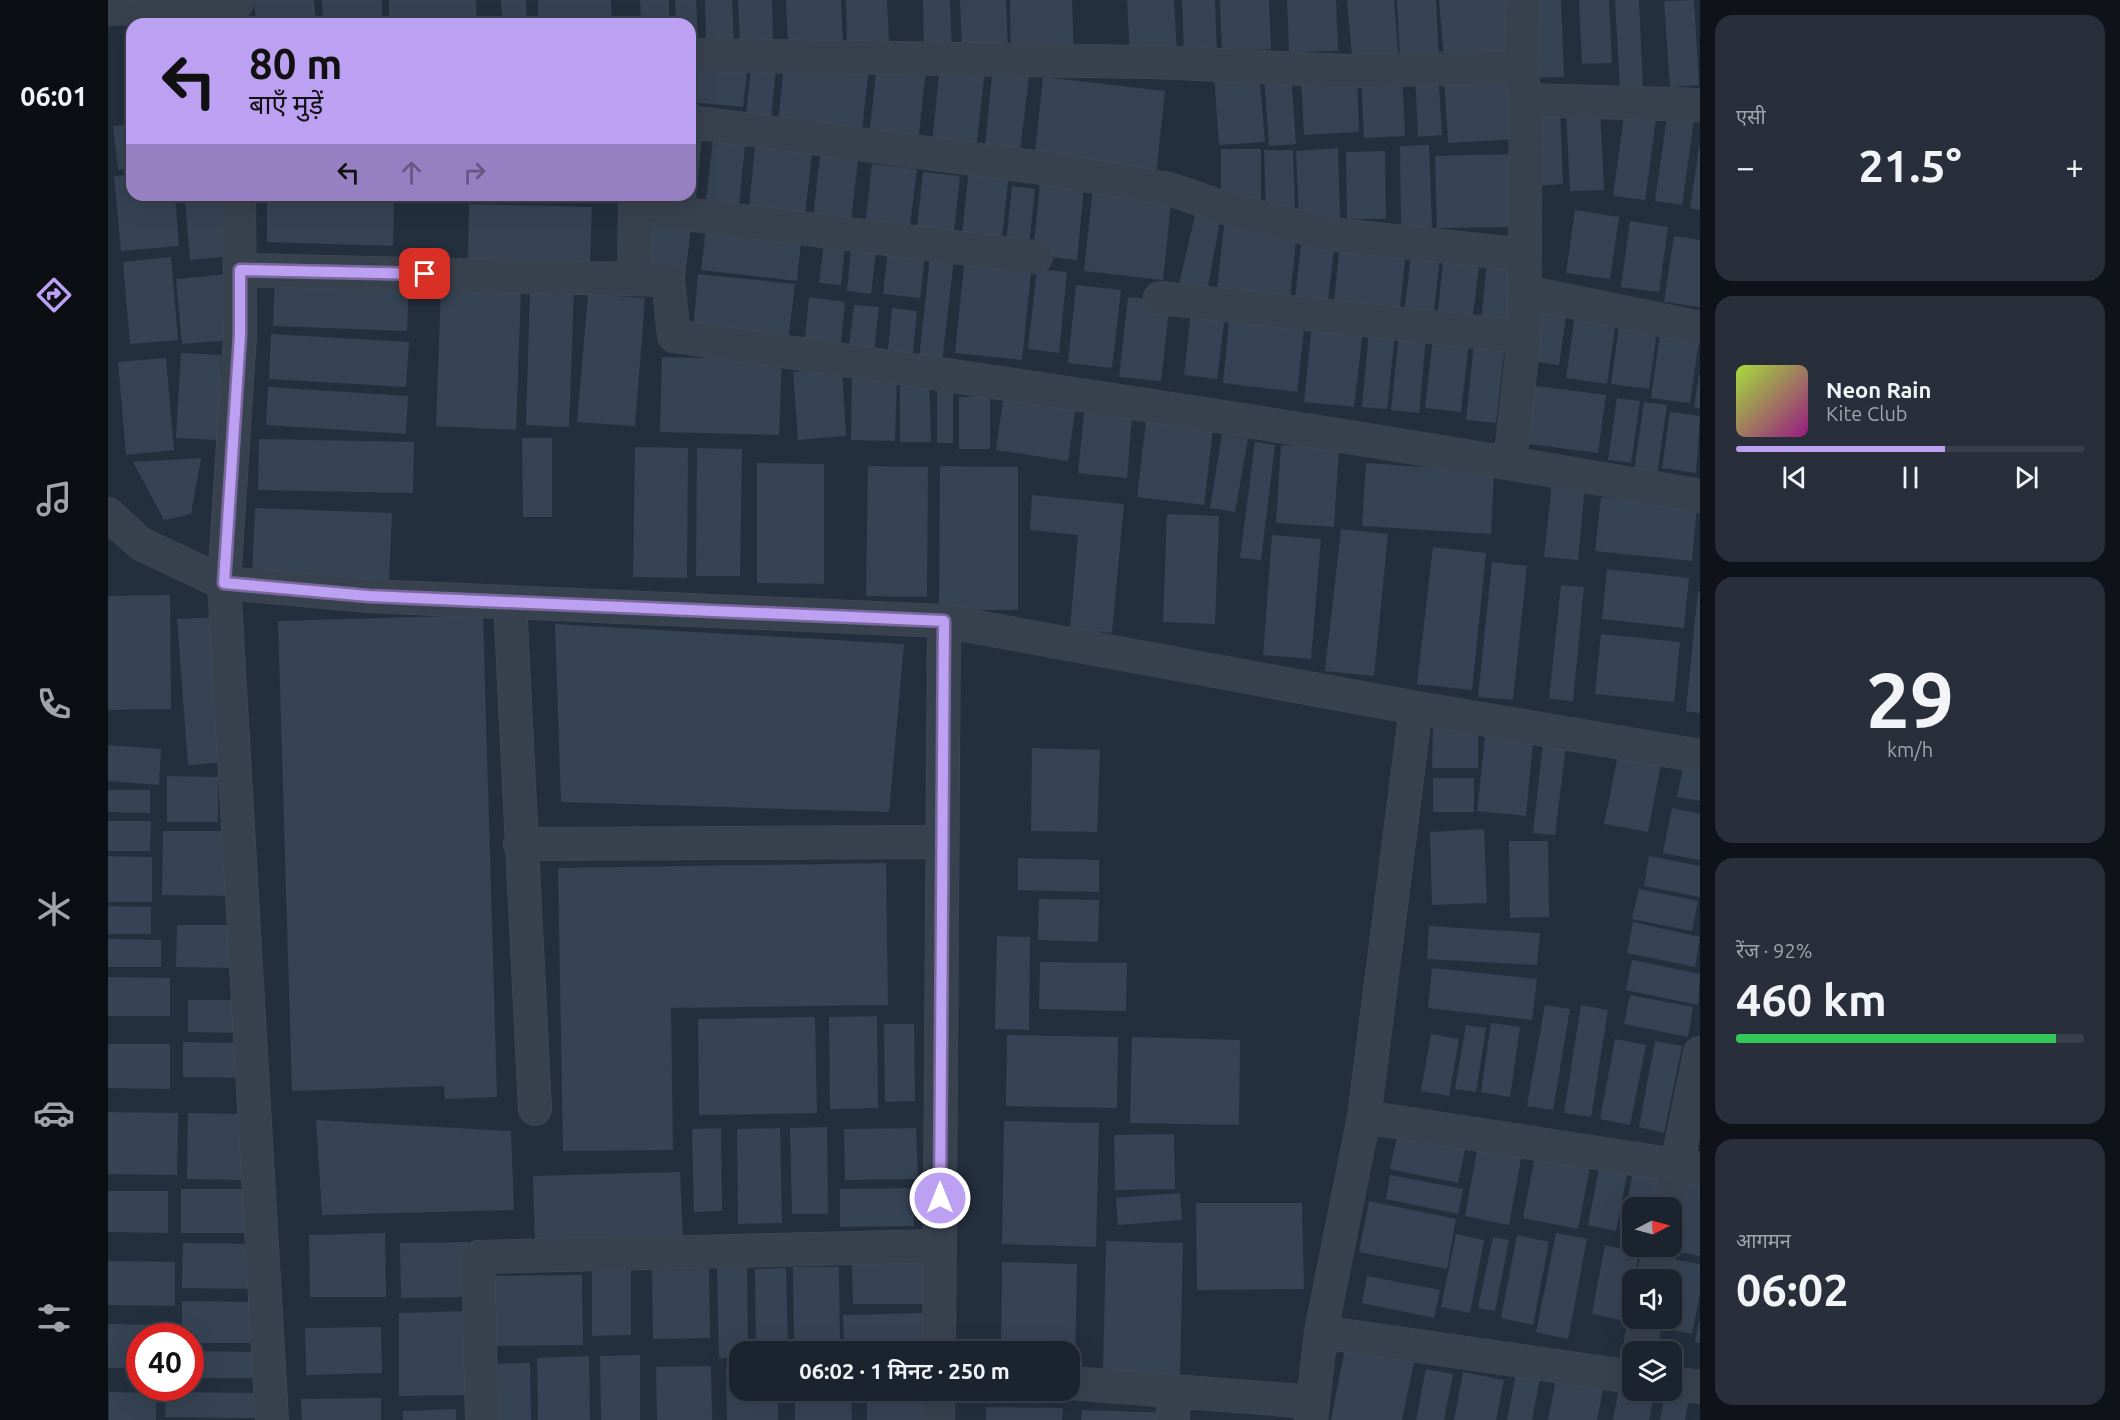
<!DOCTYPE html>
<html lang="hi">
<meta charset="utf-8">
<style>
body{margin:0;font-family:Ubuntu,"Noto Sans Devanagari",sans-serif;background:#282f3a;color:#f1f3f6;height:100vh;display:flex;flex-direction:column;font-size:22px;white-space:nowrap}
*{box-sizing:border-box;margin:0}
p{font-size:20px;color:#a0a4aa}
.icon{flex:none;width:33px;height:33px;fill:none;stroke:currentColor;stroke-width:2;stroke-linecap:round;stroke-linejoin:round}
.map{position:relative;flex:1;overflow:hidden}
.drawer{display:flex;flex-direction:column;gap:15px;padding:15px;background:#0f1319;width:420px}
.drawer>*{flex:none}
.top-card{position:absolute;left:18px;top:18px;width:570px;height:183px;border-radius:18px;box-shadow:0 6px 24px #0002,0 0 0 2px #39404a;background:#bca0f2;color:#111;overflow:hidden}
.needle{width:39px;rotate:84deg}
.controls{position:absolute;left:1514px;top:1197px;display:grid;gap:12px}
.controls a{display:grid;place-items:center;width:60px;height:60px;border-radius:12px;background:#1b232e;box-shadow:0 6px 24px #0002,0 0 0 2px #39404a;font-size:30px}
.speed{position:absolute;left:18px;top:1323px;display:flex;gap:12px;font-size:30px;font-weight:700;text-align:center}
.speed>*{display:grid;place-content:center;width:78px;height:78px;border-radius:50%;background:#1b232e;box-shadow:0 6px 24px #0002,0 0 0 2px #39404a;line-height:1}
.speed .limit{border:9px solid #d22;background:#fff;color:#111}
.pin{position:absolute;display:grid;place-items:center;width:51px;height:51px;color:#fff;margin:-26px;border-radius:12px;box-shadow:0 3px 9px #0006}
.me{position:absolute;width:66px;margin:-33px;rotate:0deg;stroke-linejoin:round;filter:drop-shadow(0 0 4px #0008)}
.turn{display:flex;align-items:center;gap:21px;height:126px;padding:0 24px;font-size:27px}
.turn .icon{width:78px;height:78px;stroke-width:2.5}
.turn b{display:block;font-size:42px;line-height:51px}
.lanes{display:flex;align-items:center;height:57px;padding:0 24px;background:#0003;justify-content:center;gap:30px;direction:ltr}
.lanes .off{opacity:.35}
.big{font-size:45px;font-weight:600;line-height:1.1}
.drawer .widget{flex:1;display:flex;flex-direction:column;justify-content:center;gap:9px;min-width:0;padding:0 21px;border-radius:18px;background:#282f3a}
.drawer .dial{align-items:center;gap:0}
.dial b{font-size:78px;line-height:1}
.song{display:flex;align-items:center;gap:18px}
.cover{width:72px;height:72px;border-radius:9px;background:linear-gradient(135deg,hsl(80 70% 55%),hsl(310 70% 35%))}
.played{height:6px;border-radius:3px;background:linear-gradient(90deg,#bca0f2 60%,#39404a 60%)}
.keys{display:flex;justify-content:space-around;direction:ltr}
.heat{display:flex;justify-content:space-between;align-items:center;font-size:33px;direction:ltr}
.charge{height:9px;border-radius:4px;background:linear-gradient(90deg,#34c759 92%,#39404a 0)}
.trip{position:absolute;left:621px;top:1341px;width:351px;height:60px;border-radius:18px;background:#1b232e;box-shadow:0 6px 24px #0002,0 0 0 2px #39404a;font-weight:600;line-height:60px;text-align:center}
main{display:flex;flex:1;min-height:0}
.tab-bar{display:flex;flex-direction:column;width:108px;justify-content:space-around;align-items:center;background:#0b0e12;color:#a0a4aa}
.tab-bar .icon{width:42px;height:42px}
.tab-bar .active{color:#bca0f2}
.tab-bar b{font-size:27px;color:#f1f3f6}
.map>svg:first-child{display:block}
.building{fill:#364354}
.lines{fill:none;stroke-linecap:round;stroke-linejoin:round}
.minor-casing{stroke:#414a57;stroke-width:34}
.tertiary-casing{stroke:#414a57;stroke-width:34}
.minor{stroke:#38414e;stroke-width:33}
.tertiary{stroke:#38414e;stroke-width:33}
.route-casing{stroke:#7a689d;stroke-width:15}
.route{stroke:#bca0f2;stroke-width:10}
</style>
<main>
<nav class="tab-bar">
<b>06:01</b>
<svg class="icon active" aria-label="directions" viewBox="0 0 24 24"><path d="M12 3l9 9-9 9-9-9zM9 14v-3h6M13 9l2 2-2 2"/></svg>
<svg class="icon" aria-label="music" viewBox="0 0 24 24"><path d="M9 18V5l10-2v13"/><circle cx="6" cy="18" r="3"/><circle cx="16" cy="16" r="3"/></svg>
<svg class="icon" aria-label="phone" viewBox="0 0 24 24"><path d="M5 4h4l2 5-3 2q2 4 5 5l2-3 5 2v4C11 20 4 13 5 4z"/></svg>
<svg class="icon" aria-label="climate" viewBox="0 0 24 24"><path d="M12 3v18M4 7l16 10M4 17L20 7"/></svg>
<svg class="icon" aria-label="car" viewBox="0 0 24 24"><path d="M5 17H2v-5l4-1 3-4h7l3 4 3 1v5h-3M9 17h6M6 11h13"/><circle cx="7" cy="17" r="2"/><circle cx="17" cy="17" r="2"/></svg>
<svg class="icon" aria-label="filters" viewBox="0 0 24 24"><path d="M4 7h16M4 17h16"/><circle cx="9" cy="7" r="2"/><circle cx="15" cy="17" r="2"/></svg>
</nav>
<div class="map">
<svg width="1592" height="1420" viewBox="0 0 1592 1420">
<rect width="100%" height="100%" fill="#242f3e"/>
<path class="building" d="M146 0H206L208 24H148Z
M214 0H274V24H215Z
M281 0H368L369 24H281Z
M393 0H418L419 24H394Z
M430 0H503L504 24H430Z
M532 0H561V24H533Z
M567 0H588L590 41H582V24H568Z
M597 0H624L626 45 598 47Z
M630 0H664L665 43H632Z
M678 0H733L735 46 680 47Z
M738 0H779L781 42 739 44Z
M815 0H842L844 54 816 55Z
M852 0H898L900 52 854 53Z
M902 0H964L966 57 903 58Z
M1019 0H1066L1069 54 1022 56Z
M1074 0H1107L1109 53 1076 55Z
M1112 0H1161L1163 49 1114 51Z
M1179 0H1228L1230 51 1181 52Z
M1239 0H1286L1291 64 1245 67Z
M1289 0H1328L1331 57 1292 60Z
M1331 0H1403L1408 53 1336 59Z
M1418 0H1453L1456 77 1420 78Z
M1471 0H1501L1504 63 1474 64Z
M1507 0H1531L1535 90 1512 91Z
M1586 0 1591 85 1562 87 1556 1Z
M24 30V95H22L17 31Z
M644 57 669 59 663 118 638 115Z
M677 57 761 66 754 131 670 122Z
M582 58 640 64 635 107 582 102Z
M769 64 818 69 810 142 761 137Z
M832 65 877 70 868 149 824 143Z
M885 65 922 69 912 151 877 147Z
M1151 71 1157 142 1111 145 1106 75Z
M1330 71 1334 135 1310 137 1307 72Z
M1183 73 1188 144 1161 146 1156 75Z
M1294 73 1297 136 1256 138 1253 75Z
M1403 75 1407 139 1340 143 1336 78Z
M1249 76 1251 132 1196 135 1193 78Z
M935 77 1057 91 1048 175 926 162Z
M1492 107 1496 190 1462 191 1458 109Z
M1452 108 1455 184 1426 186 1422 109Z
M1517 109 1549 113 1537 200 1505 196Z
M1559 117 1586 120 1574 205 1547 201Z
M24 124V169L10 170 5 126Z
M582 125 595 127 587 208 542 195H582Z
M606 131 638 135 631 206 598 202Z
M648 136 705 143 697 215 641 209Z
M1321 145 1324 227 1293 228 1292 146Z
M713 148 751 152 743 221 705 217Z
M1230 148 1232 218 1191 220 1188 151Z
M1591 148H1592V210L1582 208Z
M1113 149H1153V205H1113Z
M1156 150H1185L1187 209 1158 210Z
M1277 151 1278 219H1239L1238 152Z
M1403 154V227L1329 228 1327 156Z
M764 164 809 169 801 233 757 228Z
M861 168 901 172 893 248 853 244Z
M815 172 852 176 845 241 808 237Z
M24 175V195H67L71 246 13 251 6 176Z
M932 183 976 187 969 260 925 255Z
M904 186 927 189 921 247 898 244Z
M985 186 1064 195 1055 280 976 271Z
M159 195H286L285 246 159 242Z
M117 199 123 256 82 260 77 202Z
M361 204 484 207 482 265 360 262Z
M1467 210 1511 217 1502 279 1458 273Z
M1088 211 1113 216 1098 296 1070 289Z
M540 212 584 217 577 279 533 274Z
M599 221 694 232 689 281 593 270Z
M1522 221 1560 227 1551 292 1513 287Z
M1116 225 1189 233 1181 307 1108 299Z
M717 234 738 236 733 285 711 283Z
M1566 236 1592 240V307L1556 302Z
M744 239 769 242 763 294 739 291Z
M781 243 818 247 812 298 775 294Z
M1232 244 1298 252 1291 317 1225 310Z
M1193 245 1226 248 1219 310 1186 306Z
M823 248 847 250 834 362 811 359Z
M1303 255 1332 258 1325 319 1296 315Z
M857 256 924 264 914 360 847 353Z
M63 257 70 340 22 344 15 262Z
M1335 262 1371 266 1364 323 1329 320Z
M1379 263 1408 267 1402 324 1373 321Z
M929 269 959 272 951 353 920 349Z
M121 274 126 340 74 344 68 279Z
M590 274 687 284 680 342 585 331Z
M167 276 301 281 299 331 165 326Z
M968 285 1013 290 1004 368 960 363Z
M333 287 413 290 408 430 328 426Z
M422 288 466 289 461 427 418 425Z
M480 294 537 298 527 426 469 422Z
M701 297 737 302 732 352 696 348Z
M1020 297 1062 301 1053 381 1011 377Z
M746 305 771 307 765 359 740 356Z
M1430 306 1459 310 1451 365 1422 361Z
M784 308 809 311 804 361 779 358Z
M1083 311 1117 315 1109 379 1076 375Z
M1122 313 1197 321 1189 392 1115 383Z
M1467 315 1508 320 1499 384 1458 378Z
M1204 324 1255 330 1246 407 1196 402Z
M1511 326 1549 331 1541 389 1503 384Z
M1261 331 1287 334 1279 409 1254 407Z
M163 334 301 342 298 387 161 379Z
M1552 334 1591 340 1582 403 1543 398Z
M1291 335 1318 338 1311 413 1283 410Z
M1325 338 1361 342 1353 412 1317 408Z
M1366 343 1397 346 1388 423 1358 420Z
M73 353 113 355 110 440 68 438Z
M554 357 674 360 671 435 552 432Z
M58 358 66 450 18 455 10 362Z
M734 369 738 436 690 440 685 372Z
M744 373 789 374 787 441 743 440Z
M1591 375H1592V408L1586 407Z
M792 378H821L823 442H792Z
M845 384V443H829V385Z
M1421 385 1498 395 1490 453 1414 443Z
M160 387 300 396 298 434 158 425Z
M896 394 968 405 960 461 888 450Z
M882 396V449H851V397Z
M1509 398 1532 401 1523 463 1500 460Z
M1536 402 1559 405 1549 474 1526 471Z
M1562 412 1592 416 1588 473 1554 468Z
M976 413 1024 417 1019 478 970 473Z
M1038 421 1105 429 1096 505 1029 497Z
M1114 434 1140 439 1127 512 1102 508Z
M414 438H444V517H415Z
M151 439 306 442 305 493 150 490Z
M1147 442 1167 445 1153 560 1132 558Z
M1173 445 1231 449 1226 527 1168 523Z
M527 447 580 448 579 578 525 577Z
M589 448 634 449 632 576H588Z
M93 458 83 514 56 520 25 462Z
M649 463 716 464V584L649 583Z
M1258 463 1386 472 1383 534 1254 526Z
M760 466 820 467 819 597 758 596Z
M832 466 910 467V610H831Z
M1444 483 1477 487 1470 560 1436 557Z
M924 495 1016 504 1004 633 962 629 970 535 922 530Z
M1493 497 1589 507 1584 561 1487 551Z
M147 508 284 513 281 580 144 575Z
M1059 514 1111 516 1107 624 1055 622Z
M1233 529 1280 534 1266 676 1217 671Z
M1164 535 1213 539 1203 659 1155 655Z
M1325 547 1378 553 1364 690 1309 684Z
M1384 562 1419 566 1405 700 1370 697Z
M1499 569 1581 578 1576 628 1494 619Z
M1453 585 1476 587 1465 701 1441 699Z
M1590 591H1592V713L1578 711Z
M62 595 63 709 0 710V596Z
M375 615 389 1097 337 1099 336 1086 184 1091 170 621Z
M110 617 120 762 80 765 69 619Z
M447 624 796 644 781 812 453 802Z
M1493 634 1572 642 1566 702 1487 694Z
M1325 726H1370V768H1324Z
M1377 737 1425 742 1418 816 1369 811Z
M1435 742 1458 746 1447 835 1425 833Z
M0 745 53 749 51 785 0 781Z
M924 748 992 750 989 832 923 831Z
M1510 755 1553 763 1540 832 1496 824Z
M1577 758 1592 761V801L1569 797Z
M59 776 110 777V822H59Z
M1325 778H1366V812H1325Z
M0 790H42V813L0 812Z
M1564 808 1592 814V860L1555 853Z
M0 821H43L42 851H0Z
M1376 829 1379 903 1324 905 1322 832Z
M55 831H117V896L54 895Z
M1401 841H1440L1441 917 1402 918Z
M0 856 44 857V902H0Z
M1541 856 1592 866V897L1536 886Z
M910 858 991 860V892L910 890Z
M778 863 780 1005 563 1008 565 1150 455 1151 450 868Z
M1531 889 1590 901 1584 931 1524 919Z
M931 899 991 900 990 942 930 940Z
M0 906 43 907V934H0Z
M1525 922 1592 937 1587 967 1519 953Z
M69 925H125V968L68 967Z
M1321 926 1432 933 1429 965 1319 959Z
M889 936 922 937 921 1030 887 1029Z
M0 939 53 940V967H0Z
M1524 960 1592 974 1590 1005 1518 990Z
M932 962 1019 963 1018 1011 931 1009Z
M1324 968 1429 979 1424 1020 1320 1008Z
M0 977 62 978V1016H0Z
M1522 995 1585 1007 1580 1037 1516 1024Z
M80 1000H133L132 1033 80 1032Z
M1437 1005 1462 1009 1445 1110 1419 1106Z
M1473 1005 1500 1010 1483 1117 1456 1113Z
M769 1016 770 1108 722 1109 721 1017Z
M707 1017 709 1113 591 1115 590 1019Z
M1383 1023 1412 1027 1402 1097 1373 1092Z
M776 1024H806L807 1101 777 1102Z
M1358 1025 1378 1028 1368 1092 1347 1089Z
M1323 1034 1351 1039 1341 1096 1313 1091Z
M899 1035 1010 1037 1009 1108 898 1106Z
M1024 1037 1132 1040 1131 1125 1022 1123Z
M1507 1039 1538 1045 1522 1125 1492 1119Z
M1547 1041 1574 1046 1556 1133 1531 1127Z
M75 1042 133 1043 132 1078 75 1077Z
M0 1044H62V1089L0 1088Z
M0 1112 70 1113 69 1175 0 1174Z
M80 1113 135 1114V1180L79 1179Z
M208 1120 403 1131 406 1210 214 1215Z
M896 1121 991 1123 988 1247 894 1244Z
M719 1127 720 1214H684L682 1128Z
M1291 1127 1359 1140 1350 1183 1282 1169Z
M613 1128 614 1211 586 1212 584 1129Z
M672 1128 674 1223 630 1224 629 1129Z
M808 1128 810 1179 737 1180 736 1129Z
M1066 1134 1067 1189 1007 1190 1006 1135Z
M1371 1140 1415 1148 1401 1225 1357 1216Z
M1428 1151 1483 1162 1470 1229 1415 1218Z
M1493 1158 1521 1164 1508 1231 1480 1225Z
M1526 1166 1563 1173 1556 1208H1524V1233L1514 1231Z
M572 1172 575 1237 427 1241 425 1176Z
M1582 1173 1592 1175V1256L1567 1251Z
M1282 1175 1355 1189 1350 1214 1278 1199Z
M806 1188V1226L732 1227V1189Z
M73 1189H144L143 1233H73Z
M0 1191H60V1233L0 1232Z
M1072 1193 1074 1220 1010 1225 1008 1198Z
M1261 1201 1348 1219 1339 1269 1251 1252Z
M1088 1203H1194L1196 1289 1089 1290Z
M277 1233 278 1297H202L201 1235Z
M1448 1233 1479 1239 1460 1339 1428 1332Z
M1348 1234 1376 1240 1362 1313 1333 1307Z
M1409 1235 1441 1242 1425 1325 1393 1318Z
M1385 1237 1401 1240 1387 1311 1370 1308Z
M998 1241 1075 1243 1072 1375 995 1373Z
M360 1242 361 1297 293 1298 292 1243Z
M75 1243 146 1244V1289L74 1288Z
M1497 1245 1531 1253 1526 1280H1524L1518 1321 1484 1314Z
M1555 1257 1592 1264V1293L1584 1334 1542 1325 1544 1318H1563V1280H1551Z
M0 1261 67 1262V1306L0 1305Z
M818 1262 819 1304H745L744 1264Z
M894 1262 969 1264 967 1367H962V1352H893Z
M609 1265H639L640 1352H632V1358H611Z
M685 1267H731L732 1350 686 1351Z
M678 1268 680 1352H648L647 1269Z
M601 1269 602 1338 545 1339 544 1270Z
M523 1270V1335L484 1336V1271Z
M474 1275 475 1345 386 1346 385 1276Z
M1259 1276 1332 1290 1326 1318 1254 1303Z
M74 1301 142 1302V1343H82V1336H74Z
M360 1311 362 1395 291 1396V1313Z
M815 1313 816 1352H736L735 1315Z
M1591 1321H1592V1343L1587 1342Z
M0 1324 62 1325V1336H32V1368H0Z
M273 1327 274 1373 198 1375 197 1328Z
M1237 1348 1306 1362 1294 1420H1223Z
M82 1351 148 1352V1378H82Z
M532 1355V1420H493L492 1356Z
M481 1356 482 1420H430L429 1358Z
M422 1363 423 1420H379L378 1364Z
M603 1366 604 1420H549L548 1367Z
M632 1366V1390H670V1420H619L618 1367Z
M1318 1369 1345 1374 1336 1420H1308Z
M1355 1372 1396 1380 1388 1420H1346Z
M1408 1373 1432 1378 1424 1420H1399Z
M1513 1378 1524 1390H1547L1541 1420H1505Z
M1448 1380 1495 1390 1489 1420H1440Z
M687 1390H743L744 1420H687Z
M759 1390H814L815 1420H759Z
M1 1392 48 1393V1420H1Z
M58 1392 148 1393 147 1418 57 1417Z
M1557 1392 1581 1397 1577 1420H1552Z
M273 1398V1420H194L193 1399Z
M878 1407 955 1408 954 1420H878Z
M348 1409V1420H295V1411Z
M974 1410 1062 1413V1420H973Z"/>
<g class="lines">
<g class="minor-casing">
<path id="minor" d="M0 9 129 3
M582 55 1047 62 1237 71 1413 67
M1418 100 1592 105
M582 122 927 167 1061 189 1123 210 1221 234 1417 255
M131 195 132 335 116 583 164 1420
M527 195 560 212 928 257
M132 270 560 280 566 336C909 384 1251 436 1592 496
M526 279 527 196
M1417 292 1592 328
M1052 298 1416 337
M1402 463 1416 337 1418 100 1413 67 1415 0
M402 602 427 1109
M836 621 1308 708 1592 756
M412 844 834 842
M1256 1117 1592 1169
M1560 1208 1592 1053
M1545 1280 1552 1246
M1213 1332 1524 1377
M1531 1352 1538 1318
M962 1383 1205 1402
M1563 1383 1592 1387
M374 1420 370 1257 831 1246
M1065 1420V1392
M1203 1420 1213 1332 1256 1117 1308 708"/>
</g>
<g class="tertiary-casing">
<path id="tertiary" d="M0 514 33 544 116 583 261 596 836 621 831 1352
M830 1420V1390"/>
</g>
<use href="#minor" class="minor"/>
<use href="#tertiary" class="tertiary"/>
</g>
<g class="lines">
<g class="route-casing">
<path id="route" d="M317 274 132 270V335L116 583 261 596 836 621 832 1198"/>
</g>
<use href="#route" class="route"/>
</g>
</svg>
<div class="controls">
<a><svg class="needle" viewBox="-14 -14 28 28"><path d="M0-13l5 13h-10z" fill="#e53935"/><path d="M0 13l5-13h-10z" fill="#a0a4aa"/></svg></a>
<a><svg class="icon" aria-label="sound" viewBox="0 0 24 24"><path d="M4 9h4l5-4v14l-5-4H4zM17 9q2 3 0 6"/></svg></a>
<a><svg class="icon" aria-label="layers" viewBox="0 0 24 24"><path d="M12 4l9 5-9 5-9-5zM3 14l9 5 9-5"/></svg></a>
</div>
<div class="speed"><div class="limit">40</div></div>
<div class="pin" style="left:317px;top:274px;background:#d93025"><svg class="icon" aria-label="arrive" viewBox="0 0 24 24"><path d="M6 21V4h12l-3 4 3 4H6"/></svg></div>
<svg class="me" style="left:832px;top:1198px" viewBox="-20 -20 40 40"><circle r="17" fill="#bca0f2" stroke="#fff" stroke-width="3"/><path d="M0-11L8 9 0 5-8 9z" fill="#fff"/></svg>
<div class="trip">06:02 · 1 मिनट · 250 m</div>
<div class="top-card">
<div class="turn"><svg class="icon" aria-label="left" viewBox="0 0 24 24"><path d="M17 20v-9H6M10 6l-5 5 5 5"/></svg><div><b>80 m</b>बाएँ मुड़ें</div></div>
<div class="lanes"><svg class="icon" aria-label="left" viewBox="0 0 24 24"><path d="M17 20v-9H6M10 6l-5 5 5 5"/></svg><svg class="icon off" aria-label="ahead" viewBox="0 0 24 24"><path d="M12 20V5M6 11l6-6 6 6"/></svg><svg class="icon off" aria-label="right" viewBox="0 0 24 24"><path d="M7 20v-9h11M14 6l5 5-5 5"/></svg></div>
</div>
</div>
<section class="drawer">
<div class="widget"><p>एसी</p>
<div class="heat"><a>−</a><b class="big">21.5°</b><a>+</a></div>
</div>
<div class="widget">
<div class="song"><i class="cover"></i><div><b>Neon Rain</b><p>Kite Club</p></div></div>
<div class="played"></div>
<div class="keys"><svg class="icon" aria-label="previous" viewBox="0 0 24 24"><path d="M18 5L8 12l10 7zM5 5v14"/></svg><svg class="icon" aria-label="pause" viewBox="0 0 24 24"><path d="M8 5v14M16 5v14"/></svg><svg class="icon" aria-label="next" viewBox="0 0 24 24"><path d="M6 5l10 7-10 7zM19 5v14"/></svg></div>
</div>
<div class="widget dial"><b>29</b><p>km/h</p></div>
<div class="widget"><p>रेंज · 92%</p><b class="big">460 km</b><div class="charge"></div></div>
<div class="widget"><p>आगमन</p><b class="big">06:02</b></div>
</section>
</main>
